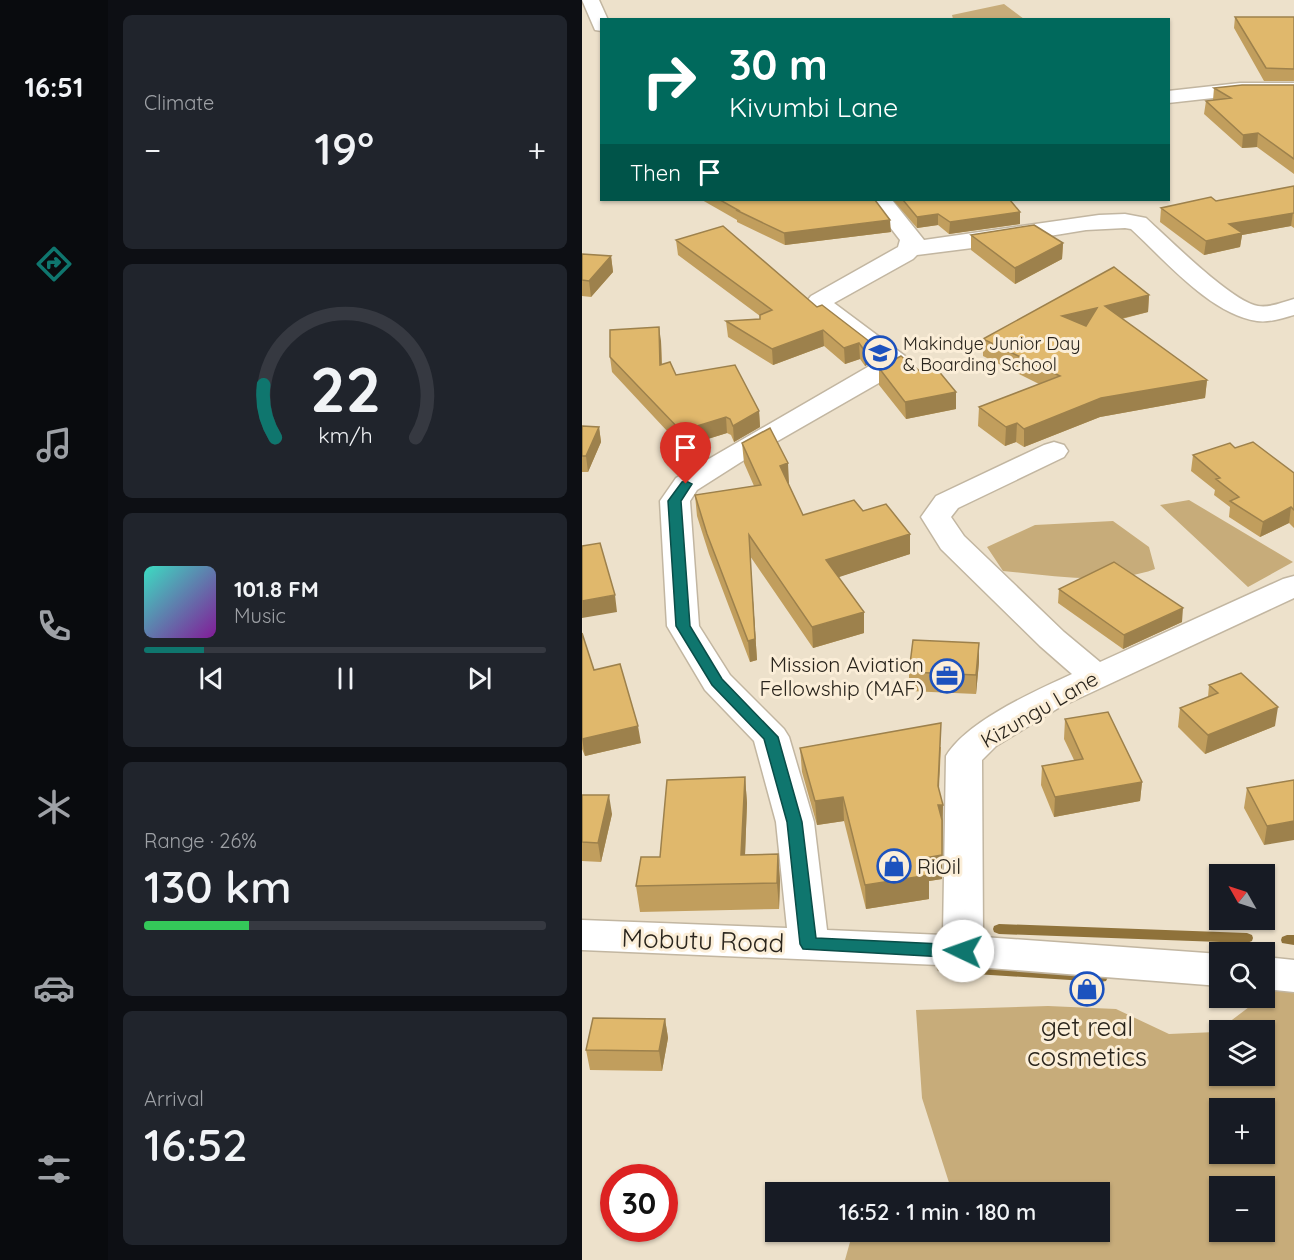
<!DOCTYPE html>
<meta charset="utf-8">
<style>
body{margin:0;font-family:Quicksand,sans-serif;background:#20242c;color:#f1f3f6;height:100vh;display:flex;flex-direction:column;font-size:22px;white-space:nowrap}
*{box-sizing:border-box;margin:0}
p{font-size:20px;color:#9ea1a6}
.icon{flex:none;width:33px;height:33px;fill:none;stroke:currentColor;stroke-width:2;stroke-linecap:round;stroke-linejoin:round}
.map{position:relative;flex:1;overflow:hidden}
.sheet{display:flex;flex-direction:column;gap:15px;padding:15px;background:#0d0f14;width:474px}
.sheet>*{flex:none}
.banner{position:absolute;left:18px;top:18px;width:570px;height:183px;border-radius:0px;box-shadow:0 2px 4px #0004;background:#00695c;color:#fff;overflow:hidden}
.needle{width:39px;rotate:309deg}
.fabs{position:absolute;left:627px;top:864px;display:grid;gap:12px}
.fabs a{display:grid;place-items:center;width:66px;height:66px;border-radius:0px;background:#171b24;box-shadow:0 2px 4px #0004;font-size:30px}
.speed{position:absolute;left:18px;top:1164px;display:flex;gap:12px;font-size:30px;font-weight:700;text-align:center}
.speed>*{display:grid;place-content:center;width:78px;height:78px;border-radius:50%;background:#171b24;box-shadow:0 2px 4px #0004;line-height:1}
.speed .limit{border:9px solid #d22;background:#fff;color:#111}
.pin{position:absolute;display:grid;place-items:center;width:51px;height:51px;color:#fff;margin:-62px -26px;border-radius:50% 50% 50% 0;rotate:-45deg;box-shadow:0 0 6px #0007}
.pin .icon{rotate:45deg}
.me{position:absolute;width:66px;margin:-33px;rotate:273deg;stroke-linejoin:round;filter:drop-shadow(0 0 4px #0008)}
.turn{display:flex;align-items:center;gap:21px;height:126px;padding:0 30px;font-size:27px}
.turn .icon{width:78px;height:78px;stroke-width:2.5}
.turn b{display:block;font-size:42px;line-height:51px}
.then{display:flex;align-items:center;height:57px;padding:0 30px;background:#0003;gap:12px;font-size:22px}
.big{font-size:45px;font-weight:600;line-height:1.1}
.sheet .tile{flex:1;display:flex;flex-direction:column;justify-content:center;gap:9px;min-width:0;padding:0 21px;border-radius:9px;background:#20242c}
.sheet .dial{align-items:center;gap:0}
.dial svg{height:156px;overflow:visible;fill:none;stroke:#363941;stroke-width:7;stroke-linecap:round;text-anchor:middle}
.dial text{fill:#f1f3f6;stroke:none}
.song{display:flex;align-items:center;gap:18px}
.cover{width:72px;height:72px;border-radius:9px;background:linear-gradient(135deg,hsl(170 70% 55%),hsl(290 70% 35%))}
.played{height:6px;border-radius:3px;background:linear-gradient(90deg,#0f766e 15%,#363941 15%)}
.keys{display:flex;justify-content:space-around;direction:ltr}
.heat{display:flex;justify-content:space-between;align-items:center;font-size:33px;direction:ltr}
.charge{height:9px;border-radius:4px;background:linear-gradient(90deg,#34c759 26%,#363941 0)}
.trip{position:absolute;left:183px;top:1182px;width:345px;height:60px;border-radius:0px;background:#171b24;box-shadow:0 2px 4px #0004;font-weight:600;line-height:60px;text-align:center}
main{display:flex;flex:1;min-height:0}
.menu{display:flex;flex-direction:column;width:108px;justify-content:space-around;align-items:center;background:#090b0e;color:#9ea1a6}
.menu .icon{width:42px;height:42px}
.menu .selected{color:#0f766e}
.menu b{font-size:27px;color:#f1f3f6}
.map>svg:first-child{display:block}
.green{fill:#c7ac7a;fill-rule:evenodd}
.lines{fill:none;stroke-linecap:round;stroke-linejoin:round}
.stream{fill:#8f723a;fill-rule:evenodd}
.minor-casing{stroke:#c2b6a1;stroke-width:3}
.minor{fill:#fff;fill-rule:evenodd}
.wall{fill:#c19e5d}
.shaded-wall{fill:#9d814c}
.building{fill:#e0b86c;stroke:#9d814c;stroke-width:1.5;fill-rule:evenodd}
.route{fill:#0f766e;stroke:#0a4d48;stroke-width:1.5}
.labels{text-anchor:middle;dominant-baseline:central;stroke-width:6;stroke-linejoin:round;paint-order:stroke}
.far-poi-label{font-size:18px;fill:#29241c;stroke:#fbeed8;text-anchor:start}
.poi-label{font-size:21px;fill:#29241c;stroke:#fbeed8;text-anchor:end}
.street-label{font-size:21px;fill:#29241c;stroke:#fbeed8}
.near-street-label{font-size:26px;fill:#29241c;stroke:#fbeed8}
.near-poi-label{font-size:26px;fill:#29241c;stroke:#fbeed8}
</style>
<main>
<nav class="menu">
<b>16:51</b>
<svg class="icon selected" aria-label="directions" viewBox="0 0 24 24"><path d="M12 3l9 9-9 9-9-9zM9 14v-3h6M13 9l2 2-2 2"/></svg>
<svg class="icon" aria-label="music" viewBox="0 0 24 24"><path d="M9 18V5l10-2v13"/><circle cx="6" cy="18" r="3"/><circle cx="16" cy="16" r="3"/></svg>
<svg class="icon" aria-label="phone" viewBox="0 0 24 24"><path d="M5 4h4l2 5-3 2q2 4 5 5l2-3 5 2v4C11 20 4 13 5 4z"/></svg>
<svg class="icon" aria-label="climate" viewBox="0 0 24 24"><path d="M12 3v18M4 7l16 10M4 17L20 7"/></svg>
<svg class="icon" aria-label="car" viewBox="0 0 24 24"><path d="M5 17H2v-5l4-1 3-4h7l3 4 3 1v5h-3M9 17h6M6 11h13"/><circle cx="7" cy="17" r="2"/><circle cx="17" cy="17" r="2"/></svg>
<svg class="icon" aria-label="filters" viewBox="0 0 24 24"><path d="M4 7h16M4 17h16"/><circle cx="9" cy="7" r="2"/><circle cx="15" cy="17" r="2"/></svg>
</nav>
<section class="sheet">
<div class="tile"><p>Climate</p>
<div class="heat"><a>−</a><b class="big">19°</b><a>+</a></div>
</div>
<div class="tile dial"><svg viewBox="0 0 100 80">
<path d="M14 69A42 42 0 1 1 86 69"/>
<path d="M14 69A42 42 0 0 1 8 42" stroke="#0f766e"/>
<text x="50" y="56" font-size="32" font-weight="700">22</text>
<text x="50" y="72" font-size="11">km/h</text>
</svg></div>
<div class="tile">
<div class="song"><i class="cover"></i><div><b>101.8 FM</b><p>Music</p></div></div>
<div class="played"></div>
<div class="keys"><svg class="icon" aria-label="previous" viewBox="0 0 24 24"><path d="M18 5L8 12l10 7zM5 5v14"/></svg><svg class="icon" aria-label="pause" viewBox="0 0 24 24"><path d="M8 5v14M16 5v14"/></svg><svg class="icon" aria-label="next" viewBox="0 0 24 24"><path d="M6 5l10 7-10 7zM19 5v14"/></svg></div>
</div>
<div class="tile"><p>Range · 26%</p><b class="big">130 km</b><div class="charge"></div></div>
<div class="tile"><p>Arrival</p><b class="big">16:52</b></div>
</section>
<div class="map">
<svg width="712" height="1260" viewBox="0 0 712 1260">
<rect width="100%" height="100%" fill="#ede1cb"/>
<path class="green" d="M422 4 442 19H371L370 15Z
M607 500 711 562 666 587 578 505Z
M531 521 567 547 573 569C528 586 468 575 421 571L405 547 453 525Z
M687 987 712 989V1260H263L268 1242 362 1239 371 1232H518V1192H370L340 1098 334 1010 466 1006 534 1009 587 1034 634 1032 679 998H682L683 993ZM638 1030H682V1076H638ZM638 1108H682V1154H638ZM638 1186H682V1232H638Z"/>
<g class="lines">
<path class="stream" d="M417 924 665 933 670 935 671 938 670 941 665 943 417 934 412 932 411 929 412 926Z
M705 935H712V945L700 943 699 940 700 937Z
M361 962 519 972 524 973 526 977 524 981 519 982 361 972 356 971 354 967 356 963Z"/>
<g class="minor-casing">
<path id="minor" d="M0 0H17L26 20H20V31L13 30Z
M658 83H712V95H658L586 103V91Z
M287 200H310L342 240 517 215 543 214 564 218C586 238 650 302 676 306 688 308 701 302 712 299V315C701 318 687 323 675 321 628 314 583 260 549 229L543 228 504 230 406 246 335 255 331 259 252 303 323 356 327 362 323 368 159 462 115 490 108 501 117 626 148 675 202 729 207 737 232 822 245 930 361 935 364 756C385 721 453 691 490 674L458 646 359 549 339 517 354 496 462 445 472 442 482 445 486 451 482 457 376 508 369 517 382 536 482 632 518 662 701 579 712 576V598L478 707 414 746 400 760 401 937 638 954V986L381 966 0 950V920L205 928 194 822 172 741 123 690 85 626 78 501 94 478 296 361 231 311 225 301 229 296 316 247 318 240Z
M682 957 712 960V992L682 989Z"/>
</g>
<use href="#minor" class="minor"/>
</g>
<path class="wall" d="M653 17H712V81H682L652 28Z
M712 85V174L675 147 660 148 622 114 624 101 631 100 632 88Z
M712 186V228L709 226 660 235 658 247 622 255 578 222 579 208 634 201Z
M120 200H293L309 232 203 245 155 222V220Z
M311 200H428L438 212V224L367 234 356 225 335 228Z
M389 235 481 243 480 259 433 284 389 250Z
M94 240 235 307 292 345V361L283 366 278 359 263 364 242 346 191 365 146 337 144 321 178 319V316L96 255Z
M0 254 29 256 31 272 9 297 0 296Z
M567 295 566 312 540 319 625 380 623 398 518 417 442 447 434 442 423 446 396 426 397 407 457 384 401 356V339Z
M79 341 80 365 94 375 177 411 178 427 152 442 149 435 145 433 100 447 30 372 28 357Z
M297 368 374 409 324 419 297 385Z
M0 426 17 427 19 442 6 472H0Z
M160 443 207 483H206L221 515 281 511 328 534V554L256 577 282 612V633L231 648 168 556 175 660 168 662 127 554 115 516 113 495 172 486 162 463Z
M653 448 712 473V528L707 523 678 537 647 517 648 507 632 495 633 490 609 471 611 455Z
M477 589 600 622 541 649 476 603Z
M0 633 12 670 59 743 3 756 0 749Z
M397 662 394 694 327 691V672Z
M627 685 693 726 623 754 596 727 598 708 626 697Z
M483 719 560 782 558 801 472 817 459 785 460 766 492 760 482 739Z
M359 747 357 789 360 879 347 881V899L284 909 262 821 235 825 220 772 218 748Z
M163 777 165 803 163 855 196 854 198 881 197 909 58 912 54 886 78 857Z
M712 780 682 845 662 808 665 788Z
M0 795 30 814 19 862 0 861Z
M83 1019 86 1038 80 1071 8 1070 4 1050Z"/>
<path class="shaded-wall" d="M676 133 675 147 660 148 661 135Z
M438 212V224L367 234 368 222Z
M711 212 709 226 660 235 658 247 622 255 624 241 647 224Z
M356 214V225L335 228V217Z
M308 220 309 232 203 245 202 233Z
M481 243 480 259 433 284V268Z
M29 256 31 272 9 297 7 281Z
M567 295 566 312 521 323 523 306Z
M515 308 514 325 479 334 480 316Z
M77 327 79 341 80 380 78 365Z
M241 330 242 346 191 365 190 349Z
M277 343 278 359 263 364 262 348Z
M292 345V361L283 366 282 350Z
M625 380 623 398 518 417 442 447V429L519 398Z
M374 392V409L324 419 323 402Z
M177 411 178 427 152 442 151 426Z
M144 417 145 433 100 447 99 431Z
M435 423 434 442 423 446 424 427Z
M17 427 19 442 6 472 4 456Z
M206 463 207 483 200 486 198 466Z
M709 507 707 523 678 537 681 522Z
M328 534V554L245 581 244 560Z
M168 556 175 660 168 662 166 641Z
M33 595 35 612 0 618V601Z
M601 608 600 622 541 649 542 635Z
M282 612V633L231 648 230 627Z
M397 643V662L394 694V675Z
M696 707 693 726 623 754 626 735Z
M359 723 356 805H361L360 879 347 881V899L284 909 283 885 342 858 356 829V786Z
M56 726 59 743 3 756 0 739Z
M163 777 165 803 162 881 159 855Z
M560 782 558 801 472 817 473 797Z
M27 795 30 814 19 862 16 843Z
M261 797 262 821 235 825 233 801Z
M712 821V840L682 845 685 826Z
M196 854 198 881 197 909 195 883Z
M83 1019 86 1038 80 1071 77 1051Z"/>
<path class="building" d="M653 17H712V69L684 68Z
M660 85H712V159L676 133 661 135 624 101 649 98 632 88Z
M712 186V213L647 224 660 233 624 241 579 208 629 197 634 201Z
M138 200H293L308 220 202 233 154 210H156Z
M321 200H428L438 212 368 222 356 214 335 217Z
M452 225 481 243 433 268 389 235Z
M141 226 235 307 240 305 292 345 282 350 277 343 262 348 241 330 190 349 144 321 178 319V315L190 310 94 240Z
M0 254 29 256 7 281 0 280Z
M532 267 567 295 523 306 625 380 519 398 442 429 435 423 424 427 397 407 478 376 401 339ZM515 308 504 326 480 316Z
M77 327 78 365 88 362 94 375 153 365 177 411 151 426 148 419 144 417 99 431 28 357V330Z
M319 356 339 372 355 369 374 392 323 402 297 368Z
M0 426 17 427 4 456H0Z
M188 428 206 463 198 466 221 515 272 500 281 511 304 504 328 534 244 560 282 612 230 627 167 535 173 639 166 641 125 534 113 495 179 485 160 443Z
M671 442 712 473V510L709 507 681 522 648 501 657 497 634 479 638 478 611 455 648 443 653 448Z
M18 543 33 595 0 601V546Z
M532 562 601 608 542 635 477 589Z
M0 633 12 670 38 664 56 726 0 739Z
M331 640 397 643 394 675 327 672Z
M659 673 696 707 626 735 598 708 636 693 627 685Z
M526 712 560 782 473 797 460 766 501 759 483 719Z
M359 723 356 786 361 805H356L360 820V855L342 858 347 875 283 885 261 797 233 801 218 748Z
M163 777 159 855 196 854 195 883 54 886 59 857H78L85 780Z
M712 780V821L685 826 665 788Z
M0 795H27L16 843 0 842Z
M11 1018 83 1019 77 1051 4 1050Z"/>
<path class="route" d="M104 481 110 484 99 501 108 626 140 679 196 737 220 822 234 938 381 945 387 947 389 951 387 956 381 958 221 949 218 944 205 822 182 739 130 685 94 626 86 501 100 482Z"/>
<defs>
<g id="school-ring" transform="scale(1.725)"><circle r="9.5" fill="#fbeed8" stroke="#1c52be" stroke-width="1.5"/><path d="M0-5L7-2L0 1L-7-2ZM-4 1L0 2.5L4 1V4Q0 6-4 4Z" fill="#1c52be"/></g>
<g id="office-ring" transform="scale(1.725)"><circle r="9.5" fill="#fbeed8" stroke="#1c52be" stroke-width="1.5"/><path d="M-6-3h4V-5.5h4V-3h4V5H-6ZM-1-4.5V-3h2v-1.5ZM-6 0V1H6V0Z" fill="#1c52be"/></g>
<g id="shop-ring" transform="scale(1.725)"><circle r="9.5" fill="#fbeed8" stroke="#1c52be" stroke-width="1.5"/><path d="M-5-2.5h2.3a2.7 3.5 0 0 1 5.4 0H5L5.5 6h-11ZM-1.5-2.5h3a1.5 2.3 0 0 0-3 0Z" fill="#1c52be"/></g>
</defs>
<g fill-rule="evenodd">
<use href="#school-ring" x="298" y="353"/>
<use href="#office-ring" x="365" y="676"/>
<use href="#shop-ring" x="312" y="866"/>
<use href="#shop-ring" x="505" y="989"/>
</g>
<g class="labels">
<g class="far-poi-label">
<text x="321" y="343">Makindye Junior Day<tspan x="321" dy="21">&amp; Boarding School</tspan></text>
</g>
<g class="poi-label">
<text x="342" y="664">Mission Aviation<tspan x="342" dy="24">Fellowship (MAF)</tspan></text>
<text x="335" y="866" text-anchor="start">RiOil</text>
</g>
<g class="street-label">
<text transform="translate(457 709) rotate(-30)">Kizungu Lane</text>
</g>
<g class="near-street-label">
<text transform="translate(121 940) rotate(2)">Mobutu Road</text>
</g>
<g class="near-poi-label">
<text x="505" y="1026">get real<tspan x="505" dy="30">cosmetics</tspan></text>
</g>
</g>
</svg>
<div class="fabs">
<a><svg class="needle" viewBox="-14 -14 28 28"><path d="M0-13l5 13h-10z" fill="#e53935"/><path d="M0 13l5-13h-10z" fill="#9ea1a6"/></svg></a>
<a><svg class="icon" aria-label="search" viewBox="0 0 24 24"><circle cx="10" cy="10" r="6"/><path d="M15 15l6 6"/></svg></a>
<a><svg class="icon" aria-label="layers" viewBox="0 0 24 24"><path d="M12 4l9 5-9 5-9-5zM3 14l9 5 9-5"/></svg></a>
<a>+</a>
<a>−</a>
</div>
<div class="speed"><div class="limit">30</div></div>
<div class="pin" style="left:104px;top:484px;background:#d93025"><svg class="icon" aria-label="arrive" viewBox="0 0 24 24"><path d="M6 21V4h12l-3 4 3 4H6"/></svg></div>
<svg class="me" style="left:381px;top:951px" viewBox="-20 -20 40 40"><circle r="19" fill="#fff"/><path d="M0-13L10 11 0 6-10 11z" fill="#0f766e"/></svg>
<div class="trip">16:52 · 1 min · 180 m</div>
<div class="banner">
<div class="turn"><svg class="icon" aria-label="right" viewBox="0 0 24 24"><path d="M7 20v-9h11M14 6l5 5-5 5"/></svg><div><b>30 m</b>Kivumbi Lane</div></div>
<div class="then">Then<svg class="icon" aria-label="arrive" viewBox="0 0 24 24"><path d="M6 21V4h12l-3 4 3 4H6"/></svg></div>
</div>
</div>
</main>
